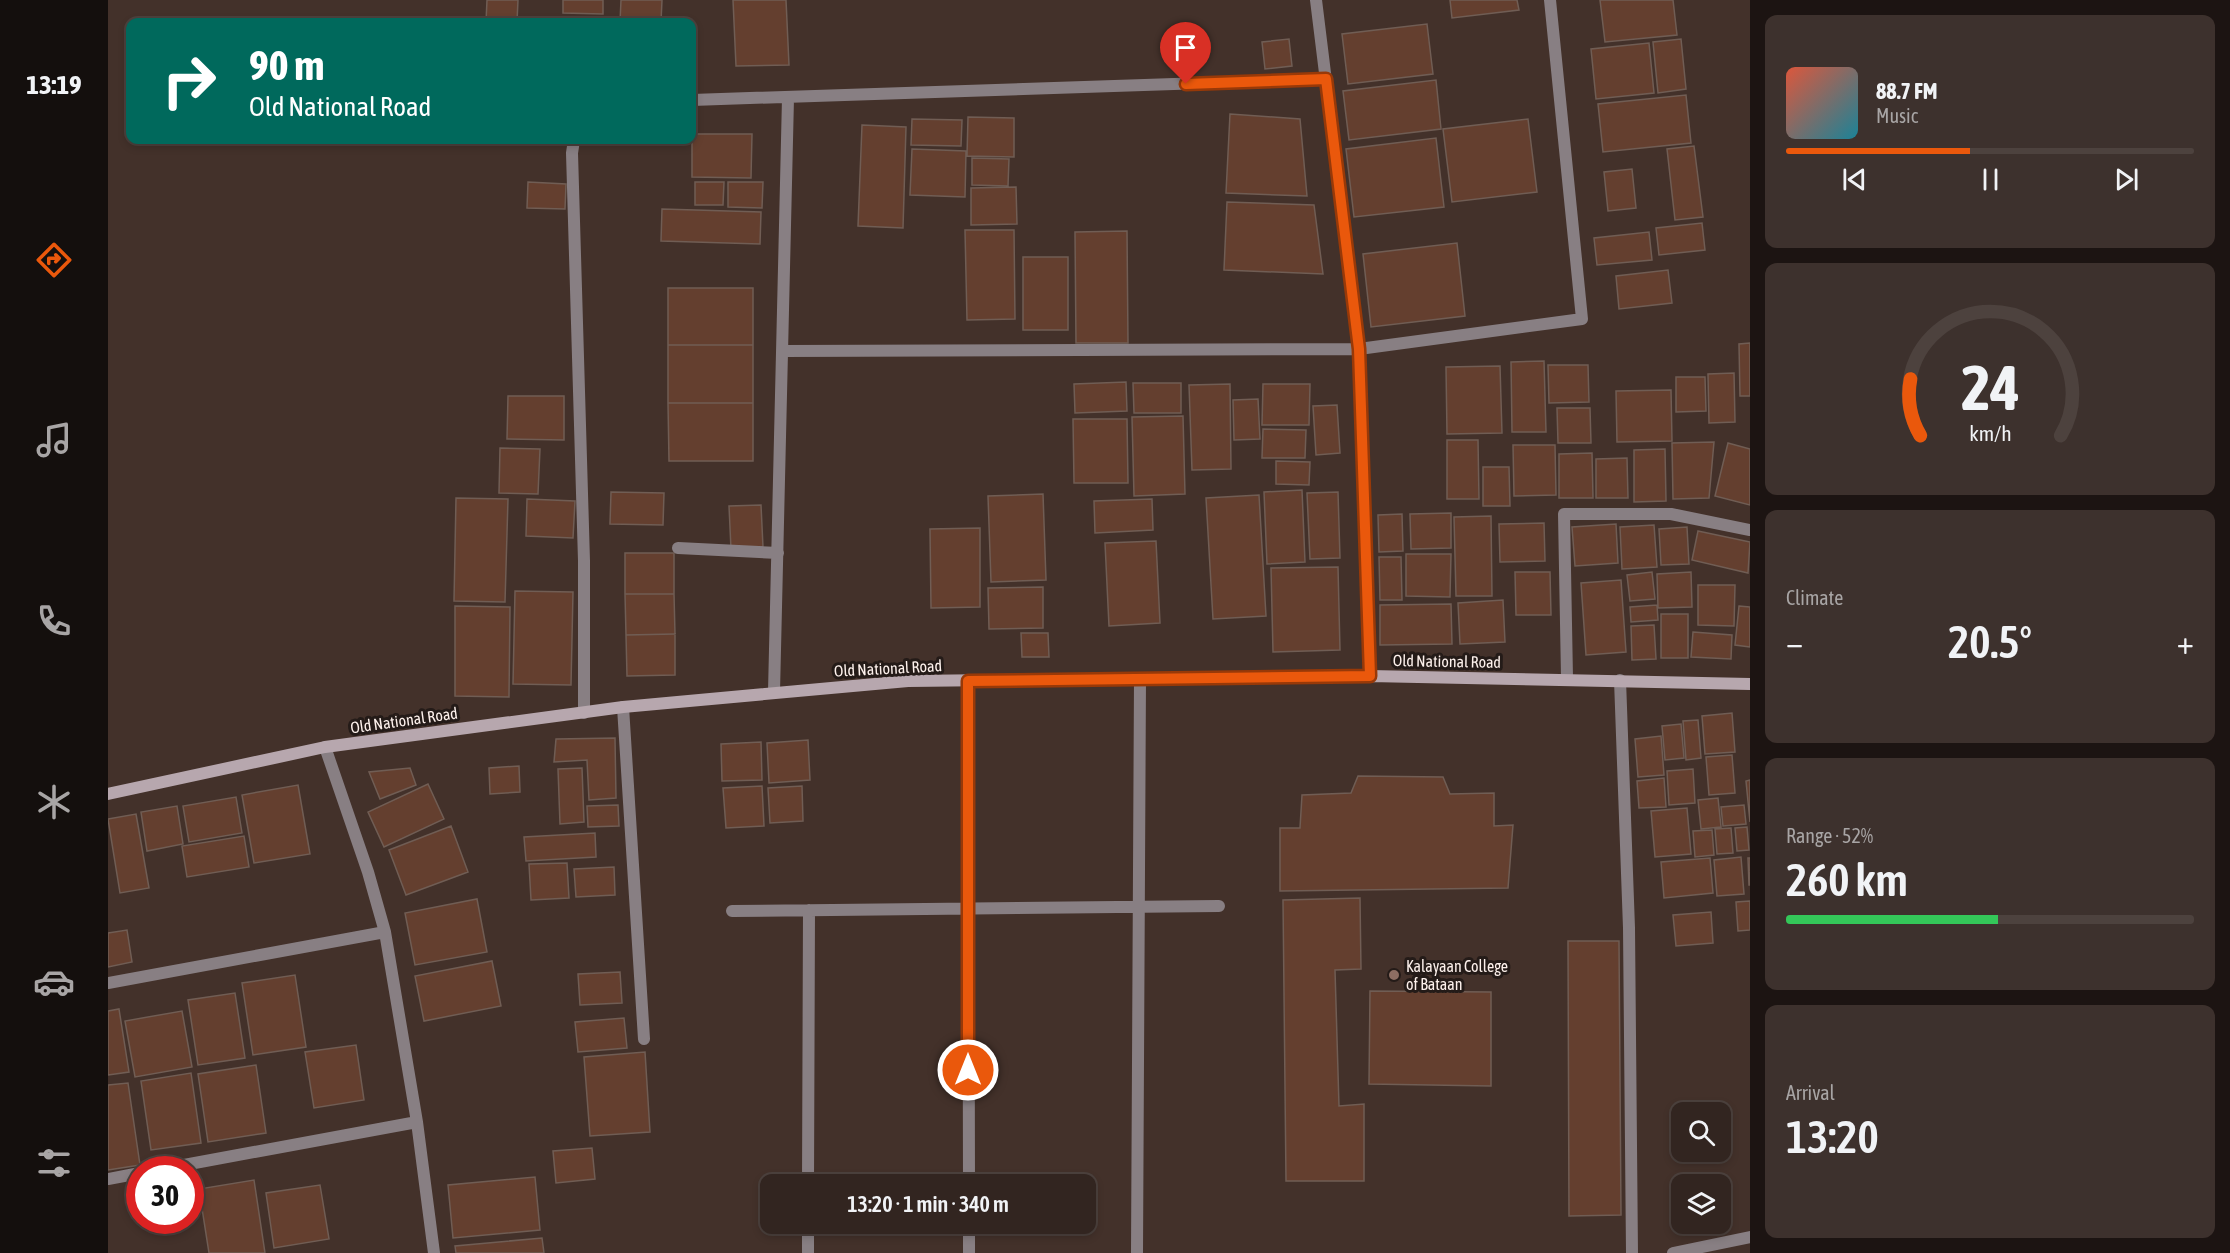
<!DOCTYPE html>
<meta charset="utf-8">
<style>
body{margin:0;font-family:"Asap Condensed",sans-serif;background:#3d312d;color:#f1f3f6;height:100vh;display:flex;flex-direction:column;font-size:22px;white-space:nowrap}
*{box-sizing:border-box;margin:0}
p{font-size:20px;color:#a8a5a5}
.icon{flex:none;width:33px;height:33px;fill:none;stroke:currentColor;stroke-width:2;stroke-linecap:round;stroke-linejoin:round}
.map{position:relative;flex:1;overflow:hidden}
.sheet{display:flex;flex-direction:column;gap:15px;padding:15px;background:#1c1412;width:480px}
.sheet>*{flex:none}
.guide{position:absolute;left:18px;top:18px;width:570px;height:126px;border-radius:12px;box-shadow:0 3px 9px #0003,0 0 0 2px #4d423e;background:#00695c;color:#fff;overflow:hidden}
.controls{position:absolute;left:1563px;top:1102px;display:grid;gap:12px}
.controls a{display:grid;place-items:center;width:60px;height:60px;border-radius:12px;background:#322520;box-shadow:0 3px 9px #0003,0 0 0 2px #4d423e;font-size:30px}
.speed{position:absolute;left:18px;top:1156px;display:flex;gap:12px;font-size:30px;font-weight:700;text-align:center}
.speed>*{display:grid;place-content:center;width:78px;height:78px;border-radius:50%;background:#322520;box-shadow:0 3px 9px #0003,0 0 0 2px #4d423e;line-height:1}
.speed .limit{border:9px solid #d22;background:#fff;color:#111}
.pin{position:absolute;display:grid;place-items:center;width:51px;height:51px;color:#fff;margin:-62px -26px;border-radius:50% 50% 50% 0;rotate:-45deg;box-shadow:0 0 6px #0007}
.pin .icon{rotate:45deg}
.me{position:absolute;width:66px;margin:-33px;rotate:0deg;stroke-linejoin:round;filter:drop-shadow(0 0 4px #0008)}
.turn{display:flex;align-items:center;gap:21px;height:126px;padding:0 24px;font-size:27px}
.turn .icon{width:78px;height:78px;stroke-width:2.5}
.turn b{display:block;font-size:42px;line-height:51px}
.big{font-size:45px;font-weight:600;line-height:1.1}
.sheet .card{flex:1;display:flex;flex-direction:column;justify-content:center;gap:9px;min-width:0;padding:0 21px;border-radius:12px;background:#3d312d}
.sheet .dial{align-items:center;gap:0}
.dial svg{height:156px;overflow:visible;fill:none;stroke:#4d423e;stroke-width:7;stroke-linecap:round;text-anchor:middle}
.dial text{fill:#f1f3f6;stroke:none}
.song{display:flex;align-items:center;gap:18px}
.cover{width:72px;height:72px;border-radius:9px;background:linear-gradient(135deg,hsl(10 70% 55%),hsl(190 70% 35%))}
.played{height:6px;border-radius:3px;background:linear-gradient(90deg,#ea580c 45%,#4d423e 45%)}
.keys{display:flex;justify-content:space-around;direction:ltr}
.heat{display:flex;justify-content:space-between;align-items:center;font-size:33px;direction:ltr}
.charge{height:9px;border-radius:4px;background:linear-gradient(90deg,#34c759 52%,#4d423e 0)}
.trip{position:absolute;left:652px;top:1174px;width:336px;height:60px;border-radius:12px;background:#322520;box-shadow:0 3px 9px #0003,0 0 0 2px #4d423e;font-weight:600;line-height:60px;text-align:center}
main{display:flex;flex:1;min-height:0}
.tab-bar{display:flex;flex-direction:column;width:108px;justify-content:space-around;align-items:center;background:#140f0d;color:#a8a5a5}
.tab-bar .icon{width:42px;height:42px}
.tab-bar .active{color:#ea580c}
.tab-bar b{font-size:27px;color:#f1f3f6}
.map>svg:first-child{display:block}
.building{fill:#643f2f;stroke:#705d54;stroke-width:1.5}
.lines{fill:none;stroke-linecap:round;stroke-linejoin:round}
.street{stroke:#887f83;stroke-width:12}
.secondary{stroke:#b7a7ae;stroke-width:12}
.route-casing{stroke:#983908;stroke-width:15}
.route{stroke:#ea580c;stroke-width:10}
.education-dot{fill:#8d6e63;stroke:#241b18;stroke-width:2}
.labels{text-anchor:middle;dominant-baseline:central;stroke-width:6;stroke-linejoin:round;paint-order:stroke}
.street-label{font-size:16px;fill:#fdf1ec;stroke:#241b18}
.poi-label{font-size:16px;fill:#fdf1ec;stroke:#241b18;text-anchor:start}
</style>
<main>
<nav class="tab-bar">
<b>13:19</b>
<svg class="icon active" aria-label="directions" viewBox="0 0 24 24"><path d="M12 3l9 9-9 9-9-9zM9 14v-3h6M13 9l2 2-2 2"/></svg>
<svg class="icon" aria-label="music" viewBox="0 0 24 24"><path d="M9 18V5l10-2v13"/><circle cx="6" cy="18" r="3"/><circle cx="16" cy="16" r="3"/></svg>
<svg class="icon" aria-label="phone" viewBox="0 0 24 24"><path d="M5 4h4l2 5-3 2q2 4 5 5l2-3 5 2v4C11 20 4 13 5 4z"/></svg>
<svg class="icon" aria-label="climate" viewBox="0 0 24 24"><path d="M12 3v18M4 7l16 10M4 17L20 7"/></svg>
<svg class="icon" aria-label="car" viewBox="0 0 24 24"><path d="M5 17H2v-5l4-1 3-4h7l3 4 3 1v5h-3M9 17h6M6 11h13"/><circle cx="7" cy="17" r="2"/><circle cx="17" cy="17" r="2"/></svg>
<svg class="icon" aria-label="filters" viewBox="0 0 24 24"><path d="M4 7h16M4 17h16"/><circle cx="9" cy="7" r="2"/><circle cx="15" cy="17" r="2"/></svg>
</nav>
<div class="map">
<svg width="1642" height="1253" viewBox="0 0 1642 1253">
<rect width="100%" height="100%" fill="#43312a"/>
<path class="building" d="M379 0H410L409 22H378Z
M455 0H495V14L455 13Z
M513 0H554L553 22H512Z
M625 0H678L681 65 628 66Z
M1342 0H1409L1411 10 1344 18Z
M1492 0H1565L1569 35 1497 42Z
M1319 24 1325 74 1240 84 1234 34Z
M1181 39 1184 66 1157 69 1154 42Z
M1573 39 1578 89 1550 93 1545 42Z
M1541 43 1546 93 1488 99 1483 49Z
M1328 80 1333 129 1241 140 1235 91Z
M1578 95 1583 143 1495 152 1490 104Z
M1122 114 1192 119 1199 196 1118 193Z
M860 117 906 118V157L859 156Z
M804 119 854 120 853 146 803 145Z
M1420 119 1429 192 1344 202 1335 129Z
M754 125 798 127 795 228 750 226Z
M584 134H644L643 178 584 177Z
M1328 138 1336 207 1246 217 1238 149Z
M1586 146 1595 217 1567 220 1559 149Z
M804 149 858 151 857 197 802 195Z
M864 158 901 159 900 186 864 185Z
M1524 169 1528 208 1500 211 1496 172Z
M420 182 458 184 457 209 419 208Z
M587 182H616L615 205H587Z
M620 182H655L654 208 620 207Z
M908 187 909 224 863 225V188Z
M1119 202 1206 205 1215 274 1116 270Z
M554 209 653 212 652 244 553 241Z
M1594 223 1597 250 1551 255 1548 228Z
M857 230H906L907 319 859 320Z
M1019 231 1020 343H968L967 232Z
M1541 232 1544 260 1489 265 1486 238Z
M1349 243 1357 316 1263 327 1255 254Z
M915 257H960V330H915Z
M1560 270 1564 303 1511 309 1508 276Z
M560 288H645V345H560Z
M1642 343V396H1632L1631 344Z
M560 345H645V403H560Z
M1436 361 1438 432H1404L1403 362Z
M1440 365H1480L1481 402 1441 403Z
M1392 366 1394 433 1339 434 1338 367Z
M1626 373 1627 422 1601 423 1600 374Z
M1568 377H1597L1598 411 1568 412Z
M1018 382 1019 411 967 413 966 384Z
M1025 383H1073V413H1026Z
M1122 384 1123 469 1084 470 1081 385Z
M1155 384H1202L1201 425H1154Z
M1563 390 1564 441 1509 442 1508 391Z
M400 396H456V440L399 439Z
M1150 399 1152 439 1126 440 1125 400Z
M560 403H645V461H561Z
M1229 405 1232 453 1208 455 1205 406Z
M1449 408H1482L1483 443H1450Z
M1075 416 1077 494 1026 496 1024 417Z
M965 419H1019L1020 483H966Z
M1155 429 1198 430 1197 458H1154Z
M1339 440H1370L1371 499H1339Z
M1606 442 1601 498 1565 499 1564 443Z
M1620 443 1642 449V505L1607 496Z
M1405 445H1447L1448 495 1406 496Z
M392 448 432 449 430 494 391 493Z
M1557 449 1558 501 1526 502V450Z
M1484 453 1485 498H1451V454Z
M1519 458 1520 498H1488V459Z
M1168 461 1202 462 1201 485 1168 484Z
M1375 467H1401L1402 506H1375Z
M1194 490 1197 562 1159 564 1156 492Z
M503 492 556 493 555 525 502 524Z
M1230 492 1232 558 1202 559 1199 493Z
M935 494 938 580 883 582 880 496Z
M1151 495 1158 616 1105 619 1098 498Z
M348 498 400 499 397 602 346 601Z
M419 499 467 501 465 538 418 536Z
M1044 499 1045 530 987 533 986 501Z
M653 505 655 547 623 549 621 506Z
M1343 513V548L1303 549 1302 514Z
M1294 514 1295 551 1271 552 1270 515Z
M1383 516 1384 596H1348L1346 517Z
M1436 523 1437 561 1392 562 1391 524Z
M1508 524 1510 563 1467 566 1464 527Z
M1546 525 1549 567 1514 569 1512 527Z
M1579 527 1581 564 1553 565 1551 529Z
M872 528V607L823 608 822 529Z
M1590 531 1642 542 1640 573 1584 560Z
M1048 541 1052 623 1001 626 997 543Z
M517 553H566V594H517Z
M1298 554H1343L1342 597 1298 596Z
M1271 557H1293L1294 600H1272Z
M1230 567 1232 650 1165 652 1163 568Z
M1407 572H1442L1443 615H1408Z
M1544 572 1547 599 1522 601 1519 575Z
M1583 572 1584 607 1550 608 1549 574Z
M1513 580 1518 652 1478 655 1473 583Z
M1590 585H1627L1626 626 1590 625Z
M935 587V628L881 629 880 588Z
M407 591 465 592 463 685 405 684Z
M517 594H566L567 634 518 635Z
M1395 600 1397 642 1352 644 1350 603Z
M1343 604 1344 644 1272 645V605Z
M1549 605 1550 620 1523 622 1522 607Z
M347 606 402 607 401 697 347 696Z
M1631 606 1642 607V647L1627 645Z
M1553 614H1580V658H1553Z
M1546 625 1548 659 1524 660 1523 626Z
M1585 632 1624 635 1623 659 1583 657Z
M913 633H940L941 657H914Z
M567 634V675L519 676 518 635Z
M1624 713 1627 752 1597 754 1594 716Z
M1590 720 1593 758 1578 760 1575 721Z
M1573 724 1576 758 1557 760 1554 726Z
M1553 736 1556 775 1530 777 1527 739Z
M507 738 508 798 481 800 479 760 446 762 448 739Z
M700 740 702 780 661 783 659 743Z
M653 742 654 780 614 781 613 744Z
M1624 755 1627 793 1601 795 1598 757Z
M411 766 412 792 382 794 381 768Z
M302 768 308 785 272 799 261 772Z
M474 768 476 822 452 824 450 769Z
M1585 769 1587 803 1561 805 1559 771Z
M1250 776 1335 777 1342 794 1386 793V826L1405 825 1400 888 1172 891V828H1192L1194 795 1243 793Z
M1556 778 1558 807 1531 808 1529 781Z
M1642 780V822L1638 781Z
M320 784 336 819 276 847 260 812Z
M190 785 202 854 146 863 134 795Z
M654 786 656 826 618 828 615 788Z
M694 786 695 821 662 823 660 788Z
M128 797 134 833 81 842 75 806Z
M1610 798 1613 827 1593 829 1590 800Z
M510 805 511 826 480 827 479 806Z
M1636 805 1638 824 1615 826 1613 807Z
M69 806 75 844 39 851 33 812Z
M1579 808 1583 854 1547 857 1543 811Z
M28 814 41 888 12 893 0 819Z
M343 826 360 872 298 895 281 850Z
M1639 827 1641 850 1629 851 1627 828Z
M1623 828 1625 853 1609 854 1607 829Z
M1604 830 1606 855 1587 857 1585 831Z
M487 833 488 857 418 861 416 837Z
M136 836 141 867 79 877 74 846Z
M1633 857 1636 894 1609 896 1606 860Z
M1602 858 1605 893 1556 898 1553 862Z
M1640 858H1642V885H1641Z
M459 863 461 898 423 900 421 864Z
M506 867 507 895 468 897 466 869Z
M1252 898 1253 969 1227 970 1231 1106 1256 1104V1181H1178L1175 900Z
M369 899 379 952 307 965 297 913Z
M1642 901V930L1630 931 1628 902Z
M1603 912 1605 943 1568 946 1565 915Z
M19 930 24 962 0 967V933Z
M1460 941H1511L1513 1215 1461 1216Z
M384 961 393 1006 316 1021 307 976Z
M512 972 514 1003 472 1005 470 974Z
M187 975 198 1047 145 1055 134 983Z
M1262 991 1383 992V1086L1261 1084Z
M127 993 137 1058 90 1065 80 1000Z
M11 1009 21 1072 0 1075V1011Z
M74 1011 84 1067 27 1077 17 1021Z
M516 1018 519 1048 470 1052 467 1022Z
M248 1045 256 1100 206 1108 197 1052Z
M537 1052 542 1132 482 1136 476 1057Z
M148 1065 158 1133 100 1142 90 1074Z
M83 1073 93 1143 43 1150 33 1081Z
M20 1083 32 1165 0 1170V1085Z
M484 1148 487 1179 448 1183 445 1151Z
M427 1177 432 1230 345 1238 340 1185Z
M146 1180 157 1253H101L91 1189Z
M212 1185 221 1239 166 1248 158 1193Z
M434 1238 436 1253H348L347 1246Z"/>
<g class="lines">
<path class="street" d="M1208 0 1251 349 1262 676
M584 100 1218 79
M466 140 464 153 476 561V713
M675 351 1251 349 1474 319 1442 0
M570 548 670 553
M1459 678 1456 514H1563L1642 530
M1512 680 1521 928 1524 1253
M860 681 861 1185
M666 692 680 98
M515 707 536 1039
M624 911 1111 906
M0 983 277 932
M309 1122 326 1253
M49 1170 309 1122 277 932 260 872 217 747
M0 1179 32 1173
M700 1185 701 910
M861 1224V1253
M700 1253V1224
M1029 1253 1032 679
M1565 1253 1642 1237"/>
<path class="secondary" d="M0 794 217 747 515 707 800 681 1262 676 1642 684"/>
</g>
<g class="lines">
<g class="route-casing">
<path id="route" d="M860 1070V681L1262 676 1251 349 1218 79 1078 84"/>
</g>
<use href="#route" class="route"/>
</g>
<circle class="education-dot" cx="1286" cy="975" r="6"/>
<g class="labels">
<g class="street-label">
<text transform="translate(1339 661) rotate(1)">Old National Road</text>
<text transform="translate(780 668) rotate(-3)">Old National Road</text>
<text transform="translate(296 720) rotate(-8)">Old National Road</text>
</g>
<g class="poi-label">
<text x="1298" y="966">Kalayaan College<tspan x="1298" dy="18">of Bataan</tspan></text>
</g>
</g>
</svg>
<div class="controls">
<a><svg class="icon" aria-label="search" viewBox="0 0 24 24"><circle cx="10" cy="10" r="6"/><path d="M15 15l6 6"/></svg></a>
<a><svg class="icon" aria-label="layers" viewBox="0 0 24 24"><path d="M12 4l9 5-9 5-9-5zM3 14l9 5 9-5"/></svg></a>
</div>
<div class="speed"><div class="limit">30</div></div>
<div class="pin" style="left:1078px;top:84px;background:#d93025"><svg class="icon" aria-label="arrive" viewBox="0 0 24 24"><path d="M6 21V4h12l-3 4 3 4H6"/></svg></div>
<svg class="me" style="left:860px;top:1070px" viewBox="-20 -20 40 40"><circle r="17" fill="#ea580c" stroke="#fff" stroke-width="3"/><path d="M0-11L8 9 0 5-8 9z" fill="#fff"/></svg>
<div class="trip">13:20 · 1 min · 340 m</div>
<div class="guide">
<div class="turn"><svg class="icon" aria-label="right" viewBox="0 0 24 24"><path d="M7 20v-9h11M14 6l5 5-5 5"/></svg><div><b>90 m</b>Old National Road</div></div>
</div>
</div>
<section class="sheet">
<div class="card">
<div class="song"><i class="cover"></i><div><b>88.7 FM</b><p>Music</p></div></div>
<div class="played"></div>
<div class="keys"><svg class="icon" aria-label="previous" viewBox="0 0 24 24"><path d="M18 5L8 12l10 7zM5 5v14"/></svg><svg class="icon" aria-label="pause" viewBox="0 0 24 24"><path d="M8 5v14M16 5v14"/></svg><svg class="icon" aria-label="next" viewBox="0 0 24 24"><path d="M6 5l10 7-10 7zM19 5v14"/></svg></div>
</div>
<div class="card dial"><svg viewBox="0 0 100 80">
<path d="M14 69A42 42 0 1 1 86 69"/>
<path d="M14 69A42 42 0 0 1 9 40" stroke="#ea580c"/>
<text x="50" y="56" font-size="32" font-weight="700">24</text>
<text x="50" y="72" font-size="11">km/h</text>
</svg></div>
<div class="card"><p>Climate</p>
<div class="heat"><a>−</a><b class="big">20.5°</b><a>+</a></div>
</div>
<div class="card"><p>Range · 52%</p><b class="big">260 km</b><div class="charge"></div></div>
<div class="card"><p>Arrival</p><b class="big">13:20</b></div>
</section>
</main>
